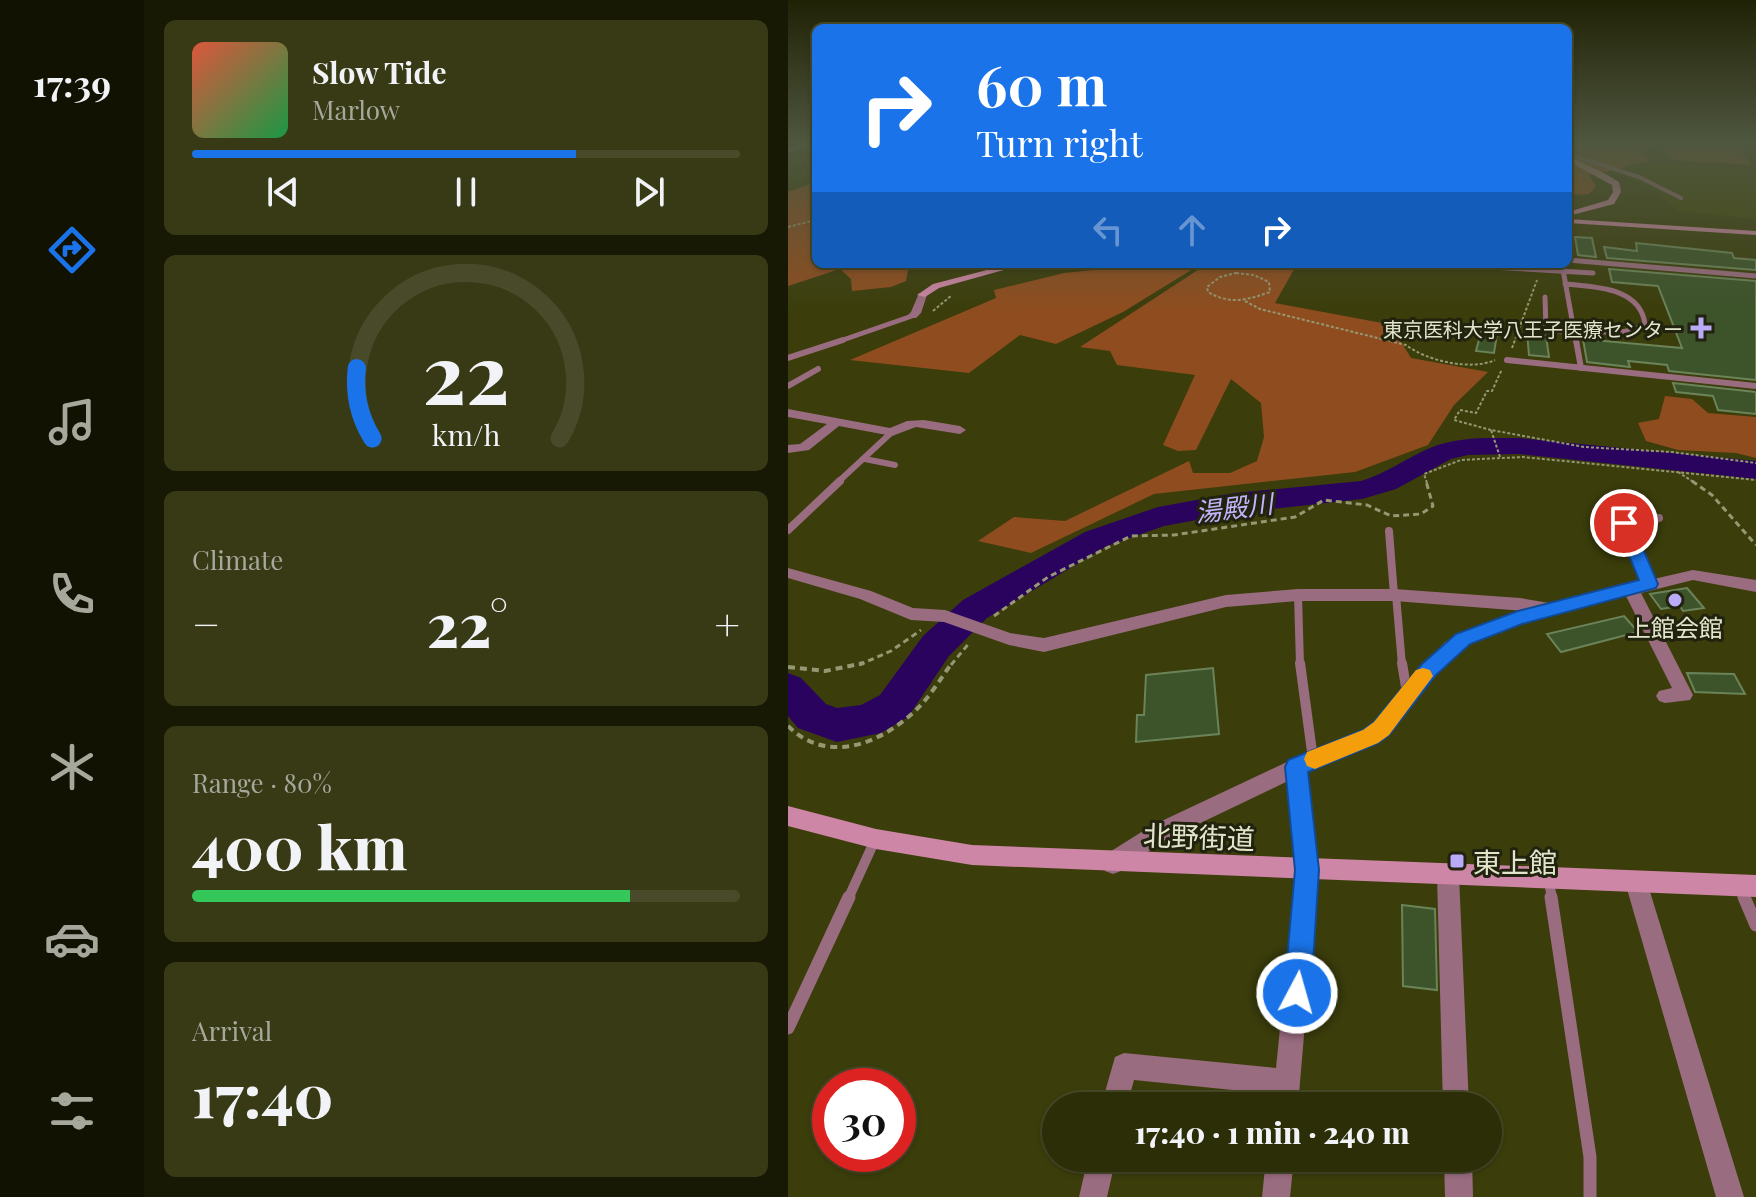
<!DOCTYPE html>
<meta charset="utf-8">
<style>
body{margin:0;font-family:"Playfair Display","Noto Sans JP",serif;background:#383a16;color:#f1f3f6;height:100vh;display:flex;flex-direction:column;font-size:30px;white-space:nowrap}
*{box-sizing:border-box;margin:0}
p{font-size:26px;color:#a6a89c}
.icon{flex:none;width:44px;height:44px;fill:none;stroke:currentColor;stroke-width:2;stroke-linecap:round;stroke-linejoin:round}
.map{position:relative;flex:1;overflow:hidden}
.panel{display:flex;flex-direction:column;gap:20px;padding:20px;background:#181904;width:644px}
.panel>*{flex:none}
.top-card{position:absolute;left:24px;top:24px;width:760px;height:244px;border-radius:12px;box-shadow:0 2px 6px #0004,0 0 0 2px #484a29;background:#1a73e8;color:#fff;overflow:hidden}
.speed{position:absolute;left:24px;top:1068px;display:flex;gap:16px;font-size:40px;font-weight:700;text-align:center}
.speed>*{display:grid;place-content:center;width:104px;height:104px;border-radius:50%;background:#2c2e08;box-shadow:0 2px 6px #0004,0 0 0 2px #484a29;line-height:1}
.speed .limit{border:12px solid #d22;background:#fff;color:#111}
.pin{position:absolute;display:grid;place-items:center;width:68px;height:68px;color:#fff;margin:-34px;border:4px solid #fff;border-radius:50%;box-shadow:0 2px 8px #0007}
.me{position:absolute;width:88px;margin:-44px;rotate:6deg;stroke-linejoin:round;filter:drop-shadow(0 0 6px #0008)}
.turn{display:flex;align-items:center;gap:28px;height:168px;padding:0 32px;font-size:36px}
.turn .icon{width:104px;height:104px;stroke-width:2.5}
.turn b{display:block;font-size:56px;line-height:68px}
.lanes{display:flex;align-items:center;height:76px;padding:0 32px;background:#0003;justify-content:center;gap:40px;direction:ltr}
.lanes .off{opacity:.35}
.big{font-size:60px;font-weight:800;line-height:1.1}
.panel .card{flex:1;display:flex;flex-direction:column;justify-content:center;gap:12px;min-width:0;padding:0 28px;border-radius:12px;background:#383a16}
.panel .dial{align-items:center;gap:0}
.dial svg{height:208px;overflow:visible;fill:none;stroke:#484a29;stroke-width:7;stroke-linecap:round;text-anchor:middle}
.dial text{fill:#f1f3f6;stroke:none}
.song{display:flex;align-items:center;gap:24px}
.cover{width:96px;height:96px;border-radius:12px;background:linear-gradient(135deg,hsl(10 70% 55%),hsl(140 70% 35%))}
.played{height:8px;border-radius:4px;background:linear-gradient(90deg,#1a73e8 70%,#484a29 70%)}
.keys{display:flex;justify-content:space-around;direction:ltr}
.heat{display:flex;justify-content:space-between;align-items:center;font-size:44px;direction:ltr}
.charge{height:12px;border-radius:6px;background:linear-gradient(90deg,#34c759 80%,#484a29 0)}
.trip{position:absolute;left:254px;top:1092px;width:460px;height:80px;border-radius:40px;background:#2c2e08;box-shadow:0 2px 6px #0004,0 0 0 2px #484a29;font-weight:800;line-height:80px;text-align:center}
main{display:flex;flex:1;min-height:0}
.tabs{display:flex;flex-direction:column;width:144px;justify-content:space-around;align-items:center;background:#121203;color:#a6a89c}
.tabs .icon{width:56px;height:56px}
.tabs .selected{color:#1a73e8}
.tabs b{font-size:36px;color:#f1f3f6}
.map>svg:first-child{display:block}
.built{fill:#424506}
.green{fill:#8f4d1f}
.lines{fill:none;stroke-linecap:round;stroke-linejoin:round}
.river{fill:#2a035f;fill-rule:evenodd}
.building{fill:#3d532a;stroke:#6b8358;stroke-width:2}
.path-far2{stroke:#959873;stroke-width:2;stroke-dasharray:3 2;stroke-linecap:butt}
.path-far1{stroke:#959873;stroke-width:3;stroke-dasharray:6 4;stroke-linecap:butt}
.path{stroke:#959873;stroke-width:4;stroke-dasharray:7 5;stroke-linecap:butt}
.lane-far5{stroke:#996c7f;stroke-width:4}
.lane-far4{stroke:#996c7f;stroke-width:5}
.lane-far3{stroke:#996c7f;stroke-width:6}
.lane-far2{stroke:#996c7f;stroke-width:8}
.lane-far1{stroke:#996c7f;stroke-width:10}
.lane{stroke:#996c7f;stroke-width:13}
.street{fill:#996c7f;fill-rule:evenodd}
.secondary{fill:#cd86a5;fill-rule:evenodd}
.route{fill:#1a73e8;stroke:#114b97;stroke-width:2}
.slow{fill:#f59e0b}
.poi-dot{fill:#b9abf7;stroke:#22230f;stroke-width:3}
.labels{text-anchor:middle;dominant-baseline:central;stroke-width:6;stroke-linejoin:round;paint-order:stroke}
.far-poi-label{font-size:20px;fill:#e2e5cb;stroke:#22230f;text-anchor:end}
.poi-label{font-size:24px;fill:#e2e5cb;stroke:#22230f}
.water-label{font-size:26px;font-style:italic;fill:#c1b5fd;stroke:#22230f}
.near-street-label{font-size:28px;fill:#e2e5cb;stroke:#22230f}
.near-poi-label{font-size:28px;fill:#e2e5cb;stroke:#22230f;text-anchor:start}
</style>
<main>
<nav class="tabs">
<b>17:39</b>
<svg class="icon selected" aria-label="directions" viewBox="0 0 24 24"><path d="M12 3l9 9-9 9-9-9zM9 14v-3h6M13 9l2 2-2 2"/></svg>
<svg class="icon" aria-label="music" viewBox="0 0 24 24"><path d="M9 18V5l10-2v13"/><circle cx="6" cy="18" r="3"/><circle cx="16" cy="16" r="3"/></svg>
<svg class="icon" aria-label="phone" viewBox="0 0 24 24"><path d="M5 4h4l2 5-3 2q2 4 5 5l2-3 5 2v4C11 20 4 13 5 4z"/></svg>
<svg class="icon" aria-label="climate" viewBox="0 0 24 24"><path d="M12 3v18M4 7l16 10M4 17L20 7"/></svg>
<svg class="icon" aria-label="car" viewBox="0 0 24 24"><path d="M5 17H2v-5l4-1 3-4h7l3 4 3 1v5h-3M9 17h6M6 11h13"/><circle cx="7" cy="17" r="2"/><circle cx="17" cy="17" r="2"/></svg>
<svg class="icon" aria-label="filters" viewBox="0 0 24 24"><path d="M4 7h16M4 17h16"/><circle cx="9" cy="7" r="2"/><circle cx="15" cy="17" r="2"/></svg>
</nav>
<section class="panel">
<div class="card">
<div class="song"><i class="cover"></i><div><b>Slow Tide</b><p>Marlow</p></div></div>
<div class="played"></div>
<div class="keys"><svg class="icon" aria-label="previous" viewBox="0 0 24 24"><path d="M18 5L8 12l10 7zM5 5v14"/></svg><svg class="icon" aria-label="pause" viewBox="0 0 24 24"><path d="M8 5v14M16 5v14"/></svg><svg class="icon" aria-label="next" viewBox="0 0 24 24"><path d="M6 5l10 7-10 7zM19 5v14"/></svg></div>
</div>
<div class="card dial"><svg viewBox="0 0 100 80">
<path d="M14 69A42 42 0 1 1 86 69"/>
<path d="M14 69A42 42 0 0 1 8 42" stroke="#1a73e8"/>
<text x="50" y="56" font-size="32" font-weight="700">22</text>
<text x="50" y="72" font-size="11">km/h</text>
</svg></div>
<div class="card"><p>Climate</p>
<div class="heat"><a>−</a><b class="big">22°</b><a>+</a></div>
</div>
<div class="card"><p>Range · 80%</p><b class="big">400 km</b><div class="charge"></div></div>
<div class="card"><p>Arrival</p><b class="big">17:40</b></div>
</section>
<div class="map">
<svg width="968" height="1197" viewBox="0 0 968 1197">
<rect width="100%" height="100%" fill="#3b3d0b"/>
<path class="built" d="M872 163 968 170V219L889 211 866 189 829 172 843 166Z"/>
<path class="green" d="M836 144H877L854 149 861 161C840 164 821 174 800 174L808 186 801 194 780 195V145L832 147Z
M889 144H947L964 165 884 160 876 148Z
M28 182V264H121L118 281 103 287 64 291 63 279 52 269 0 286V192Z
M363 264H413L335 312 268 344 232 335 181 373 62 360 208 298 206 290 276 273Z
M419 264H509L487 303 610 326 612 340 623 358 700 372 666 405 640 445 567 472 366 494 243 553 190 541 226 517 277 521 401 461 405 473H442L469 461 476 437 473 403 443 379 408 450 390 451 375 445 407 375 329 365 322 351 292 347Z
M877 396 904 399 920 413 968 417V458L948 453 890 450 858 441 850 423 871 419Z"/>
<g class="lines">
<path class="river" d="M731 438 968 461V479L731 454 680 455 663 459 608 489 574 499 447 513 376 526 319 546 199 618 161 656 120 717 93 733 49 742 10 728 0 716V673L13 678 38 704 49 708 73 705 92 695 135 636 175 600 297 532 370 507 447 493 573 481C598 474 618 458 642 448 670 436 702 438 731 438Z"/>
</g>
<path class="building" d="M787 237 804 238 808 257 790 255Z
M848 243 944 253 946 258 968 260V270L819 258 816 247 849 251Z
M821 269 968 281V380L881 371 879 365 840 361 842 367 799 362 795 339 894 348 870 286 824 282Z
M693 332 709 334 706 353 688 351Z
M739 332 758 336 761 357 741 355Z
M885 383 968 392V414L930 410 925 396 888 392Z
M899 588 916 608 895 611 892 606 873 609 862 594Z
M836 616 850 632 773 652 759 634Z
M425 668 431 734 348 742 349 715H356L358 675Z
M899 673 946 674 957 694 907 692Z
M614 905 647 909 649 990 615 986Z"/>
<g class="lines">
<path class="path-far2" d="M0 227 28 220
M448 273 466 275 481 282 482 292C459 300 442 305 420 292L419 287 432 277Z
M457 301 472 309 618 345C639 361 683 371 707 360
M145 311 164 295
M724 348 749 280
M703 430 666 420 672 410 688 413 699 391H704L714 369
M712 457 703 430 796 447 884 452 968 463
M890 472 907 483
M639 483 636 474 673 460 735 457 968 480"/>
<path class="path-far1" d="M904 481 924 495 968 545
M206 616 260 577 343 536 386 535 507 517 536 500 579 505 603 516 633 514 645 506 638 481
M71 665 103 651 133 630
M163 665 182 642"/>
<path class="path" d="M0 667 37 671 76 663
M0 726C40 766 95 743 130 708 143 695 153 678 164 663"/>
<path class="lane-far5" d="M780 154 851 177 893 198"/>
<path class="lane-far4" d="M780 260 968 276
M774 264 788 342
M686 266 805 273
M777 284C807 287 852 287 857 324 837 337 807 331 784 329
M757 297 758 330 785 333
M49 342 124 316"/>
<path class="lane-far3" d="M788 340 793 368
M0 358 55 340
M719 360 968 386
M0 386 30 369
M77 459 107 465
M49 483 104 432"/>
<path class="lane-far2" d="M0 530 52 481
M601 531 606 595
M861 584 836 523 871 518
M510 595 512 665
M608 595 614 665"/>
<path class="lane-far1" d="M512 663 525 759
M614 663 619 693
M761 881 764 899
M953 889 957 899
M60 899 87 840"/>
<path class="lane" d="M763 897 802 1157V1197
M956 897 968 925
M0 1028 61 897"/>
<path class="street" d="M15 144H23L0 153V149Z
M259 264H269L263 268Z
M131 293 139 295 133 313 128 318H120L119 316 123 312Z
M0 409 102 428 119 421 136 420 172 426 178 430 172 434 128 427 104 436 51 426 21 450 0 453V445L12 444 39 424 0 417Z
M0 568 83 591 125 608 157 610 222 633 256 638 438 595 510 589H606L732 598 761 603 905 570 968 580V592L905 580 853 593 905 695 902 700 877 703 871 701 868 696 871 691 884 688 838 596 763 615 700 635 669 652 625 699 609 726 589 742 518 772 530 870 510 1106H484L485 1094 346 1080 339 1106H313L327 1057 336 1053 488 1068 508 870 500 781 377 840 333 871 325 874 317 871 314 863 317 855 363 826 501 761 575 730 595 714 613 689 657 642 688 627 737 611 606 601H510L438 607 256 652 221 645 156 622 123 620 72 599 0 578Z
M660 864 668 867 671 875 681 1106H655L649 875 652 867Z
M848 871 856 874 859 882 956 1197H928L837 882 840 874Z
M300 1158H328L319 1197H291Z
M478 1158H506L502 1197H474Z
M656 1158H684L685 1197H657Z"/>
<path class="secondary" d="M780 156 816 173 831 182 833 192 826 204 780 216V212L820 200 825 192 824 185 780 161Z
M780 219 968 231V235L780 223Z
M222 264H237L151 288 137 297 129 295 145 284Z
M0 806 88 829 184 845 968 875V897L184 865 88 849 0 826Z"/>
</g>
<linearGradient id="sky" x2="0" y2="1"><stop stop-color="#202206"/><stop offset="0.46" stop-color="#4f573f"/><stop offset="1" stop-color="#4f573f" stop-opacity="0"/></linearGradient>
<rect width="968" height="311" fill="url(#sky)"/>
<path class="route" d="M836 517 844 523 870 584 868 588 734 624 682 644 648 675 601 735 590 743 520 772 531 870 523 993 519 1002 509 1006 500 1002 496 993 507 870 497 767 500 760 575 730 586 722 634 664 668 634 730 611 851 580 828 523Z"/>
<path class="slow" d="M635 668 642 670 645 676 601 735 590 743 534 766 527 769 519 766 516 759 519 752 575 730 586 722 628 670Z"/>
<g class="poi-dot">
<path d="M909 316h8v8h8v8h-8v8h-8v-8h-8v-8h8z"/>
<circle cx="887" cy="600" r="8"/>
<rect x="661" y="853" width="16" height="16" rx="4"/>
</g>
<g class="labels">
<g class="far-poi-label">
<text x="895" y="328">東京医科大学八王子医療センター</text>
</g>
<g class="poi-label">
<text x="887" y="627">上館会館</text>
</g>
<g class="water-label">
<text transform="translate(446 507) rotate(-7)">湯殿川</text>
</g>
<g class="near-street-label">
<text transform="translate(411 836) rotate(2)">北野街道</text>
</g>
<g class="near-poi-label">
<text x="685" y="861">東上館</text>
</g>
</g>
</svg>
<div class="speed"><div class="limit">30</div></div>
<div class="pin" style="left:836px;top:523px;background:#d93025"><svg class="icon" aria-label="arrive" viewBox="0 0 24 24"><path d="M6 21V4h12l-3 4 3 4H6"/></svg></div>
<svg class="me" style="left:509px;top:993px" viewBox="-20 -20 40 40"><circle r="17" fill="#1a73e8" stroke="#fff" stroke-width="3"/><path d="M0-11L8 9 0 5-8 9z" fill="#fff"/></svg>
<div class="trip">17:40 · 1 min · 240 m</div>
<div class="top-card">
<div class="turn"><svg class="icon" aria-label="right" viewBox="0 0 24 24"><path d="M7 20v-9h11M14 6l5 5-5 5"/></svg><div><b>60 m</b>Turn right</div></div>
<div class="lanes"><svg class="icon off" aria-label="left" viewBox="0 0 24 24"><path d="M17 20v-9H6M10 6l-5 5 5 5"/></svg><svg class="icon off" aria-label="ahead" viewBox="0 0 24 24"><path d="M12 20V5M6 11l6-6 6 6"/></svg><svg class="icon" aria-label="right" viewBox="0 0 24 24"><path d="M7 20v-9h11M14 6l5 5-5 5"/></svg></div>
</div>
</div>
</main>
